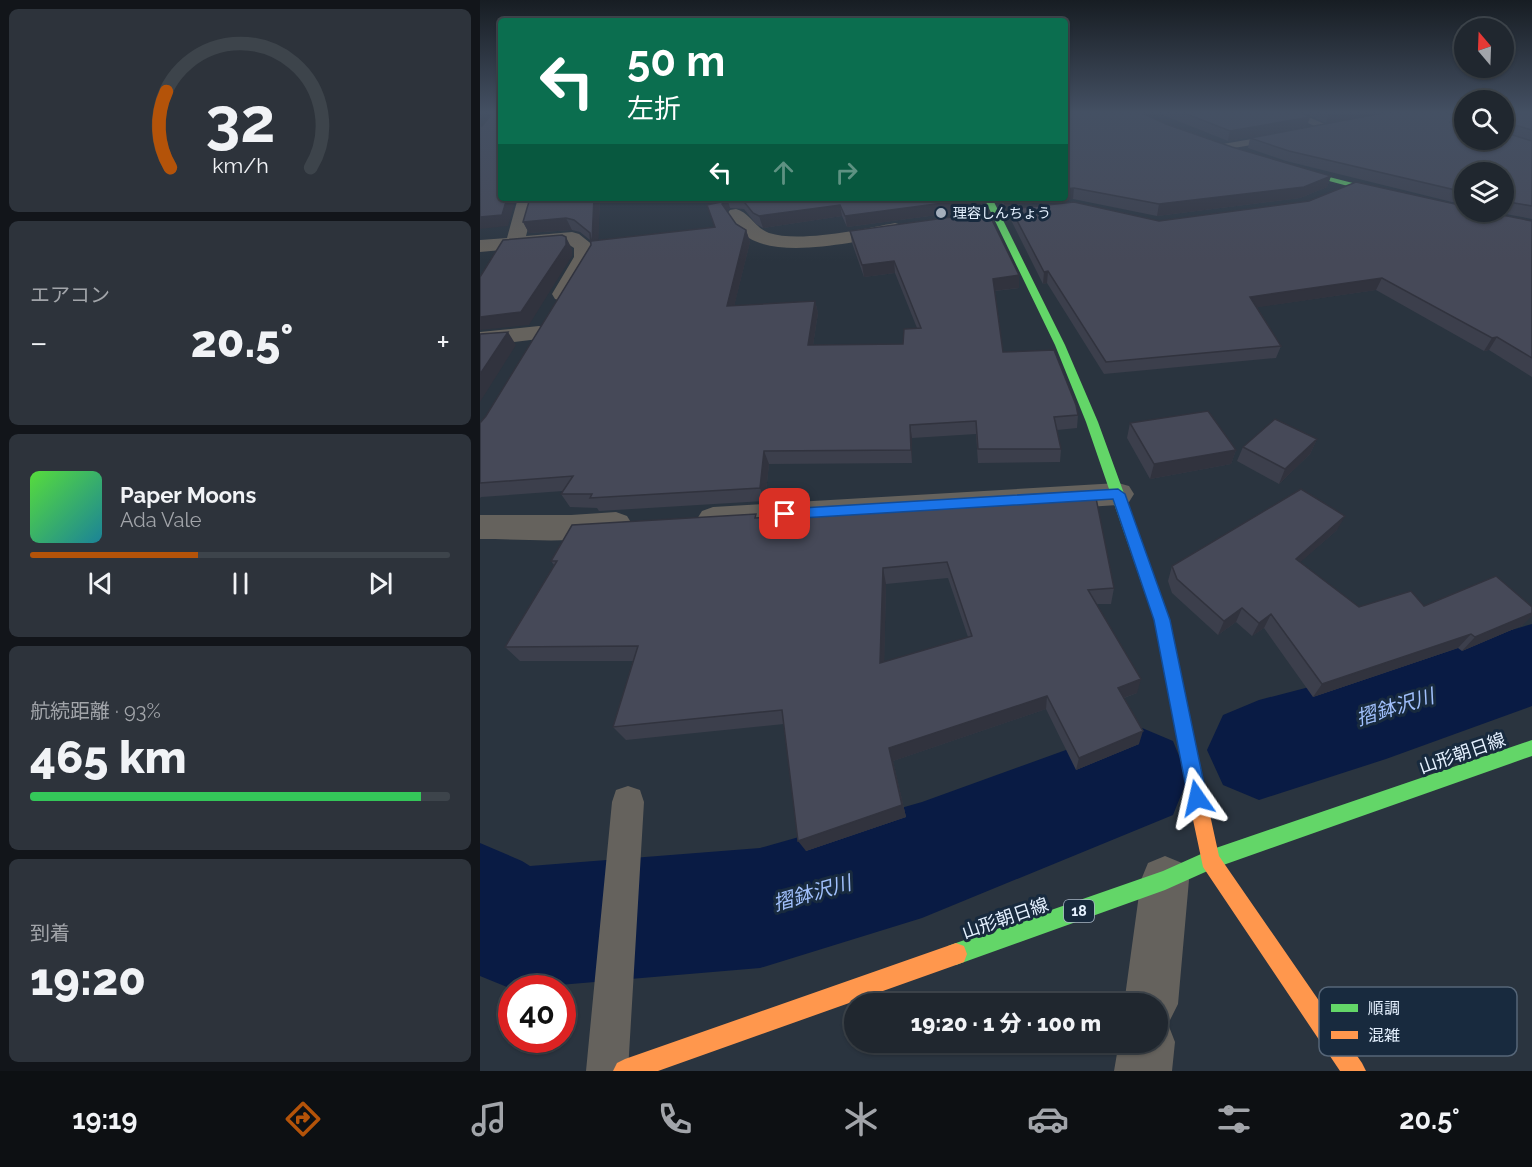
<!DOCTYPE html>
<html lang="ja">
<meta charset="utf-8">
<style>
body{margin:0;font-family:Raleway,"Noto Sans JP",sans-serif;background:#2d333b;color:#f1f3f6;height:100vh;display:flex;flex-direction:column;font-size:22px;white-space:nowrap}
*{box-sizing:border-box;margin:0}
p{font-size:20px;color:#a2a5aa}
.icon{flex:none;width:33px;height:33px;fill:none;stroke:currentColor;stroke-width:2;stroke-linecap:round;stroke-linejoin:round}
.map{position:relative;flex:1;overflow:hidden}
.sheet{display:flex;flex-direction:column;gap:9px;padding:9px;background:#12151a;width:480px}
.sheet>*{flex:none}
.banner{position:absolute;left:18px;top:18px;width:570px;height:183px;border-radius:6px;box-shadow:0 2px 4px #0004,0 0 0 2px #3d444b;background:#0b6e4f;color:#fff;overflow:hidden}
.needle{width:39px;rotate:341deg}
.fabs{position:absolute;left:974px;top:18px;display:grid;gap:12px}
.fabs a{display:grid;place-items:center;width:60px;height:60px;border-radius:50%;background:#20272f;box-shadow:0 2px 4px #0004,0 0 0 2px #3d444b;font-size:30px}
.speed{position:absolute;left:18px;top:975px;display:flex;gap:12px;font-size:30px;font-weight:700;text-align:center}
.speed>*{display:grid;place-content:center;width:78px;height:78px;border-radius:50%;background:#20272f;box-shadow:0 2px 4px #0004,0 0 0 2px #3d444b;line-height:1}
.speed .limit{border:9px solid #d22;background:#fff;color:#111}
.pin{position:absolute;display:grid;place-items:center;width:51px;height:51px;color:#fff;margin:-26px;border-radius:12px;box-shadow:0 3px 9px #0006}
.me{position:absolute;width:66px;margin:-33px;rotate:349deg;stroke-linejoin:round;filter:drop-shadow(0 0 4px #0008)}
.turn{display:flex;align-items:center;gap:21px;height:126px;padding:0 30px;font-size:27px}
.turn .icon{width:78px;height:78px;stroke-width:2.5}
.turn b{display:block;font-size:42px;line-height:51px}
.lanes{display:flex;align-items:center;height:57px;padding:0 30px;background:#0003;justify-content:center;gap:30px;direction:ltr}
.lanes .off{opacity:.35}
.big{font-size:45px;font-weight:800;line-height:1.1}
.sheet .card{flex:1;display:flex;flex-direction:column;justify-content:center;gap:9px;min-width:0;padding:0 21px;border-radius:9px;background:#2d333b}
.sheet .dial{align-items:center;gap:0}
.dial svg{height:156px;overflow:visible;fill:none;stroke:#3d444b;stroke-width:7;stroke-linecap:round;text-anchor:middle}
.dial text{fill:#f1f3f6;stroke:none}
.song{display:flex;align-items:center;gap:18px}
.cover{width:72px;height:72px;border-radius:9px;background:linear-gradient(135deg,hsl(110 70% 55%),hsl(190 70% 35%))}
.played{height:6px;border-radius:3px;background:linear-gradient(90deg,#b45309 40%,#3d444b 40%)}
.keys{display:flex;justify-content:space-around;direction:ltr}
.heat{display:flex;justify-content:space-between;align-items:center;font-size:33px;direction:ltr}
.charge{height:9px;border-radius:4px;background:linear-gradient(90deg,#34c759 93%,#3d444b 0)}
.trip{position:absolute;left:364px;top:993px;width:324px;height:60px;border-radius:30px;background:#20272f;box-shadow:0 2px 4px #0004,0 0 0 2px #3d444b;font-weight:800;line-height:60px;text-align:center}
.tab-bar{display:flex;height:96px;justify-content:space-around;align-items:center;background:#0d1013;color:#a2a5aa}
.tab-bar .icon{width:42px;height:42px}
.tab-bar .on{color:#b45309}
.tab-bar b{font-size:27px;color:#f1f3f6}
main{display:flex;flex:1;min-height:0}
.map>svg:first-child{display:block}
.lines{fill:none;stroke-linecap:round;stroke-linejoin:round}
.river{fill:#091b44;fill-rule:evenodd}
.lane{fill:#65625d;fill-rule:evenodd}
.street{fill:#65625d;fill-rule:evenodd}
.fast{fill:#63d668;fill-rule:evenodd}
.slow{fill:#ff974d;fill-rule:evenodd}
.wall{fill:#3c3f4c;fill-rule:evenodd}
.shaded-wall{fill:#31333e}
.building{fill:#464958;stroke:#31333e;stroke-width:1.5;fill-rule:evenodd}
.route{fill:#1a73e8;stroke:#114b97;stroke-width:1.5}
.poi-dot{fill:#a4afbc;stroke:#182a3e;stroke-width:2}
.labels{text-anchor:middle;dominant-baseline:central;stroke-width:6;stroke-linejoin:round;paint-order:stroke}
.far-poi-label{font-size:14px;fill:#e5f1ff;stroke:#182a3e;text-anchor:start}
.shield{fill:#182a3e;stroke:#a8b5c5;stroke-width:1.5}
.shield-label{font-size:14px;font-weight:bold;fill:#e5f1ff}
.near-street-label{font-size:18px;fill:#e5f1ff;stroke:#182a3e}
.near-water-label{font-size:20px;font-style:italic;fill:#a1c0fc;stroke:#182a3e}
.key{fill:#182a3e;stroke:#566678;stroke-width:1.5}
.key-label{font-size:16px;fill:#e5f1ff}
</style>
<main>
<section class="sheet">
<div class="card dial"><svg viewBox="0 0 100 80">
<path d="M14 69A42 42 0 1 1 86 69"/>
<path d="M14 69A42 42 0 0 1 12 30" stroke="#b45309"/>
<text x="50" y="56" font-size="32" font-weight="700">32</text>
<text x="50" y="72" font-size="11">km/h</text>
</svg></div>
<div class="card"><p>エアコン</p>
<div class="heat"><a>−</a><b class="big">20.5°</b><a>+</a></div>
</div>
<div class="card">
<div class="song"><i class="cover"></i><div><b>Paper Moons</b><p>Ada Vale</p></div></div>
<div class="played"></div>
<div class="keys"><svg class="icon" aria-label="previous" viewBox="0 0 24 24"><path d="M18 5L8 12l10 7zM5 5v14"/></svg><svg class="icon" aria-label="pause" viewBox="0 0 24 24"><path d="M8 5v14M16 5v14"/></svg><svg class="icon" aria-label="next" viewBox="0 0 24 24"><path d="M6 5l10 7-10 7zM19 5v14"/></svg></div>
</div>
<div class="card"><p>航続距離 · 93%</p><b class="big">465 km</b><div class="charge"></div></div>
<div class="card"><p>到着</p><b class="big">19:20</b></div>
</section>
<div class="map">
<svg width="1052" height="1071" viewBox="0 0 1052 1071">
<rect width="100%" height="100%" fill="#2a343f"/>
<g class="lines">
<path class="river" d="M1052 624V706L906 759 779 800 743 785 727 750 743 715 779 700 906 667Z
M655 725 693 741 708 778 693 815 442 918 280 968 32 989 0 976V843L42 861 50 866 280 848 442 802Z"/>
<path class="lane" d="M800 111H815L874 137 869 140 865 139Z
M800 134 805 137 804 139 743 150 737 147 743 144Z
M148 786 160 790 164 802 148 1071H106L132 802 136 790Z"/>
<path class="street" d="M38 198H56L46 236 92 232 99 234 114 246V257L91 299 83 301 75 299 72 294 94 257V248L88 244 0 252V240L27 238Z
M256 209C269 212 275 228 289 233 320 243 383 229 415 223L422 225 424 229 422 233 415 235C376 241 304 259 269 238 260 232 253 223 247 214L250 210Z
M59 326 67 328 71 333 67 338 0 346V332Z
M638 483 649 486 654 494 649 502 638 505 233 531 222 527 217 519 222 511 233 507Z
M136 512 147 516 152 524 147 532C104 545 45 539 0 539V515H91Z
M685 856 702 863 709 880 698 1004 688 1024 695 1042 692 1071H634L639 1042H678V1004H644L661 880 668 863Z"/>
<path class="fast" d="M806 166 916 194 917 196 913 198 804 169Z
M504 198H512L585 345 618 422 690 620 727 801 725 808 718 810 711 808 709 801 674 620 606 422 575 345Z
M1052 740V756L732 869 685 890 476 965 468 962 465 954 468 946 476 943 683 871 730 850Z"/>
<path class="slow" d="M718 792 725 794 727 801 739 856 882 1063 886 1071H860L723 867 709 801 711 794Z
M476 943 484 946 487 954 484 962 476 965 178 1071H133L137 1063 145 1059Z"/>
</g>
<path class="wall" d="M585 111 686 124 752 147 851 176 847 187 820 198 677 216 593 199 524 206 518 198H585Z
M673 111H818L827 126 748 141Z
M820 111H906L846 123Z
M962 111H984V140L1023 111H1052V219L1015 212H1023V172H984V205L806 161 768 148 770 138Z
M50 198H120L118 240 235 227 239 203 237 198H501L502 209 367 227 362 216 283 228 276 224 264 209 250 208 247 212 256 224 266 230 270 242 254 306 335 301 338 313 333 345 423 344 437 328 415 273 384 277 372 243 370 231 539 288 515 291 523 352 598 415 597 428 577 430 581 449 580 462 498 463 496 434 432 438V463L289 464 285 501 119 511 117 508 90 507 81 494 83 491 1 497 0 498V423L6 416 111 245 110 240 100 232 92 230 49 233 43 222Z
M531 209 679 221H1052V377L1009 350 1004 351 896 290 777 307 801 346 796 358 624 374 567 283 563 284 531 220Z
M650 423 756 450 751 464 670 479 647 438Z
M837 439 830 454 799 484 757 461 763 447Z
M277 518 634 588 631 604H617L657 693 644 698 659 744 596 770 566 709 413 761 426 817 326 851 304 724 146 740 133 727 153 661H40L25 647 74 565 71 561ZM468 578 488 637 404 662 406 584Z
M857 530 820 562 879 607 944 606 1043 625 982 651 978 648 833 697 784 628 772 636 756 622 738 635 692 593 688 581 692 566Z"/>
<path class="shaded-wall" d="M0 111H6L0 119Z
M859 111H906L846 123 849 113Z
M830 117 827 126 748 141 750 131Z
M851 176 847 187 820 198 677 216 679 204Z
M594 188 593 199 524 206V198H585V189Z
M27 198H36L28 226 0 229V217Z
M114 198H120L118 253 112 241Z
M246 198H247L250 208 245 215 242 204Z
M501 198 502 209 367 227 365 216Z
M360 205 362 216 283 228 279 216Z
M86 218 92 230 49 233 43 222Z
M266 230 270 242 251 319 247 306Z
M86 237 92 249V256L49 325 0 330V317Z
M414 261 415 273 384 277 382 265Z
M568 271 567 283 563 284 564 272Z
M539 275V288L513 291V279Z
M902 278 896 290 766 309 770 297Z
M335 301 338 313 331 358 328 345Z
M28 332 36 345 0 402V374Z
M1017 337 1009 350 1004 351 1012 338Z
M430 425 432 438V463L431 450Z
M837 439 830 454 799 484 805 469Z
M756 450 751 464 670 479 674 464Z
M284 451 289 464 285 501 280 488Z
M865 516 857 530 808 573 816 559Z
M403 568 406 584 404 678 400 663Z
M762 608 756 622 738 635 744 621Z
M1052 613V616L1043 625 982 651 995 637Z
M791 614 784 628 772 636 779 623Z
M991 634 978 648 833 697 842 684Z
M661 679 657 693 634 701 638 688Z
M567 696 566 709 413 761 426 817 326 851 318 841 409 748Z
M663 731 659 744 596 770 599 758Z"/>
<path class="building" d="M14 111H21V198H27L22 215 0 217V126H2Z
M585 111H658L686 124 752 147 851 176 824 187 679 204 594 188 585 189Z
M699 111H818L830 117 750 131Z
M845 111H859L849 113Z
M914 111H961L984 118V140H1023V132L1052 141V206L1023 201V172H984V192L809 151 770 138Z
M1023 111H1052V130L1028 123 1023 129Z
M876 182 984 206V212H1007L1052 221V358L1017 337 1012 338 902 278 770 297 801 346 626 362 568 271 564 272 531 209 594 202 679 221 829 201Z
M50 198H114L112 241 235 227 227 205 241 202 239 198H246L242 204 256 224 266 230 247 306 335 301 328 345 423 344 424 329 441 328 414 261 382 265 370 231 508 212 539 275 513 279 523 352 574 350 596 405 598 415 574 417 581 449H498L496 421 430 425 431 450 284 451 280 488 110 498 112 494H81L93 476 0 483V423L6 416 111 245 110 233 94 220 86 218 43 222Z
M261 198H501L365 216 360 205 279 216 273 213Z
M82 235 86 237V245L41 312 0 317V277L23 240Z
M28 332 0 374V334Z
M728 411 756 450 674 464 650 423Z
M795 419 837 439 805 469 763 447Z
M821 489 865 516 816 559 879 607 931 591 944 606 1016 576 1052 607V613L995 637 991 634 842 684 791 614 779 623 762 608 744 621 697 579 692 566Z
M615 493 634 588 608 590 661 679 638 688 663 731 599 758 567 696 409 748 422 805 318 841 302 710 133 727 158 646 25 647 77 561H71L92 525 276 514 275 518 579 499V495ZM467 562 492 636 400 663 403 568Z"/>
<linearGradient id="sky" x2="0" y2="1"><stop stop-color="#171d23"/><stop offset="0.43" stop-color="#445063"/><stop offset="1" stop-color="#445063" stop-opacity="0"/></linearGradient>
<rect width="1052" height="261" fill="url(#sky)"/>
<path class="route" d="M638 489 645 494 690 620 727 798 724 804 717 807 711 804 708 798 674 620 633 499 305 519 298 514 305 509Z"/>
<circle class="poi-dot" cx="461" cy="213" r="6"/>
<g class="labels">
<g class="far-poi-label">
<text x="473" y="213">理容しんちょう</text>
</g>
<rect class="shield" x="584" y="900" width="30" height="22" rx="4.5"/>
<g class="shield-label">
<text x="599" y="911">18</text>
</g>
<g class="near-street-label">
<text transform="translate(982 753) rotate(-19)">山形朝日線</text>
<text transform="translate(525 918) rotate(-19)">山形朝日線</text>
</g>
<g class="near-water-label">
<text transform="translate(915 707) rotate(-17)">摺鉢沢川</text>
<text transform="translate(332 893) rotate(-16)">摺鉢沢川</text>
</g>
</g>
<rect x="839" y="987" width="198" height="69" rx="9" class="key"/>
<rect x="851" y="1004" width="27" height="8" fill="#63d668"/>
<rect x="851" y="1031" width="27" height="8" fill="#ff974d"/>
<g class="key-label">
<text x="888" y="1014">順調</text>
<text x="888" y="1041">混雑</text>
</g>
</svg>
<div class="fabs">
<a><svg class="needle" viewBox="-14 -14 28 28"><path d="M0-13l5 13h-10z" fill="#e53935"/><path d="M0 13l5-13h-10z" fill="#a2a5aa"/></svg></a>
<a><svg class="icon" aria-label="search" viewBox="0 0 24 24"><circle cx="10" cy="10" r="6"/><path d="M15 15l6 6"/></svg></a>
<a><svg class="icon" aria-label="layers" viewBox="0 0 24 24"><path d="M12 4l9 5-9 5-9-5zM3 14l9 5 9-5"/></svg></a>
</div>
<div class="speed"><div class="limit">40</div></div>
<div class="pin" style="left:305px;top:514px;background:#d93025"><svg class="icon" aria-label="arrive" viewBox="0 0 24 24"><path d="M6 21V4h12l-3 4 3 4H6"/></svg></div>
<svg class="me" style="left:717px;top:798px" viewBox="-20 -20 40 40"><path d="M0-17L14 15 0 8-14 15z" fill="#1a73e8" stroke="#fff" stroke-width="4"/></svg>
<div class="trip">19:20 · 1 分 · 100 m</div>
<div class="banner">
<div class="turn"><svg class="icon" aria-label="left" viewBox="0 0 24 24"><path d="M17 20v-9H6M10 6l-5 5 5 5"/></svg><div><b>50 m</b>左折</div></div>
<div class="lanes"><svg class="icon" aria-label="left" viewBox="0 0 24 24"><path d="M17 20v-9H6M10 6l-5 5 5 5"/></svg><svg class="icon off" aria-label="ahead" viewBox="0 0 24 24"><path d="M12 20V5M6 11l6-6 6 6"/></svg><svg class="icon off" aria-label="right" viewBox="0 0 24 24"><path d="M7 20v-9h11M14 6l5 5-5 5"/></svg></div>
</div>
</div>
</main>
<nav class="tab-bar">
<b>19:19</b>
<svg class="icon on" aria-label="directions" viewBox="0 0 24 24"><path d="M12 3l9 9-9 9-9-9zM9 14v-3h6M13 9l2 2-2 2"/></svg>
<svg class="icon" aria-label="music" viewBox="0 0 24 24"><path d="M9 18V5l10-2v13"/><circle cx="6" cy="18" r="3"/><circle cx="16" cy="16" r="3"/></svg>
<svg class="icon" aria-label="phone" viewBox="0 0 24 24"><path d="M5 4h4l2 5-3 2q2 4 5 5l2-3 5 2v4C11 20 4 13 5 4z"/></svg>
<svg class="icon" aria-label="climate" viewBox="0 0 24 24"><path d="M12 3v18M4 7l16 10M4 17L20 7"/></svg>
<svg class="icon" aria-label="car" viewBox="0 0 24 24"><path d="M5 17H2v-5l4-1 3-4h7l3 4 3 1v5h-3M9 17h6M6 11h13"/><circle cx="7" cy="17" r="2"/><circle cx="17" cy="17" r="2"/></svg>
<svg class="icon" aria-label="filters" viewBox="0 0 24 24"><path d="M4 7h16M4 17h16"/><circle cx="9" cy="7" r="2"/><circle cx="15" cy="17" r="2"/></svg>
<b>20.5°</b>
</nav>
